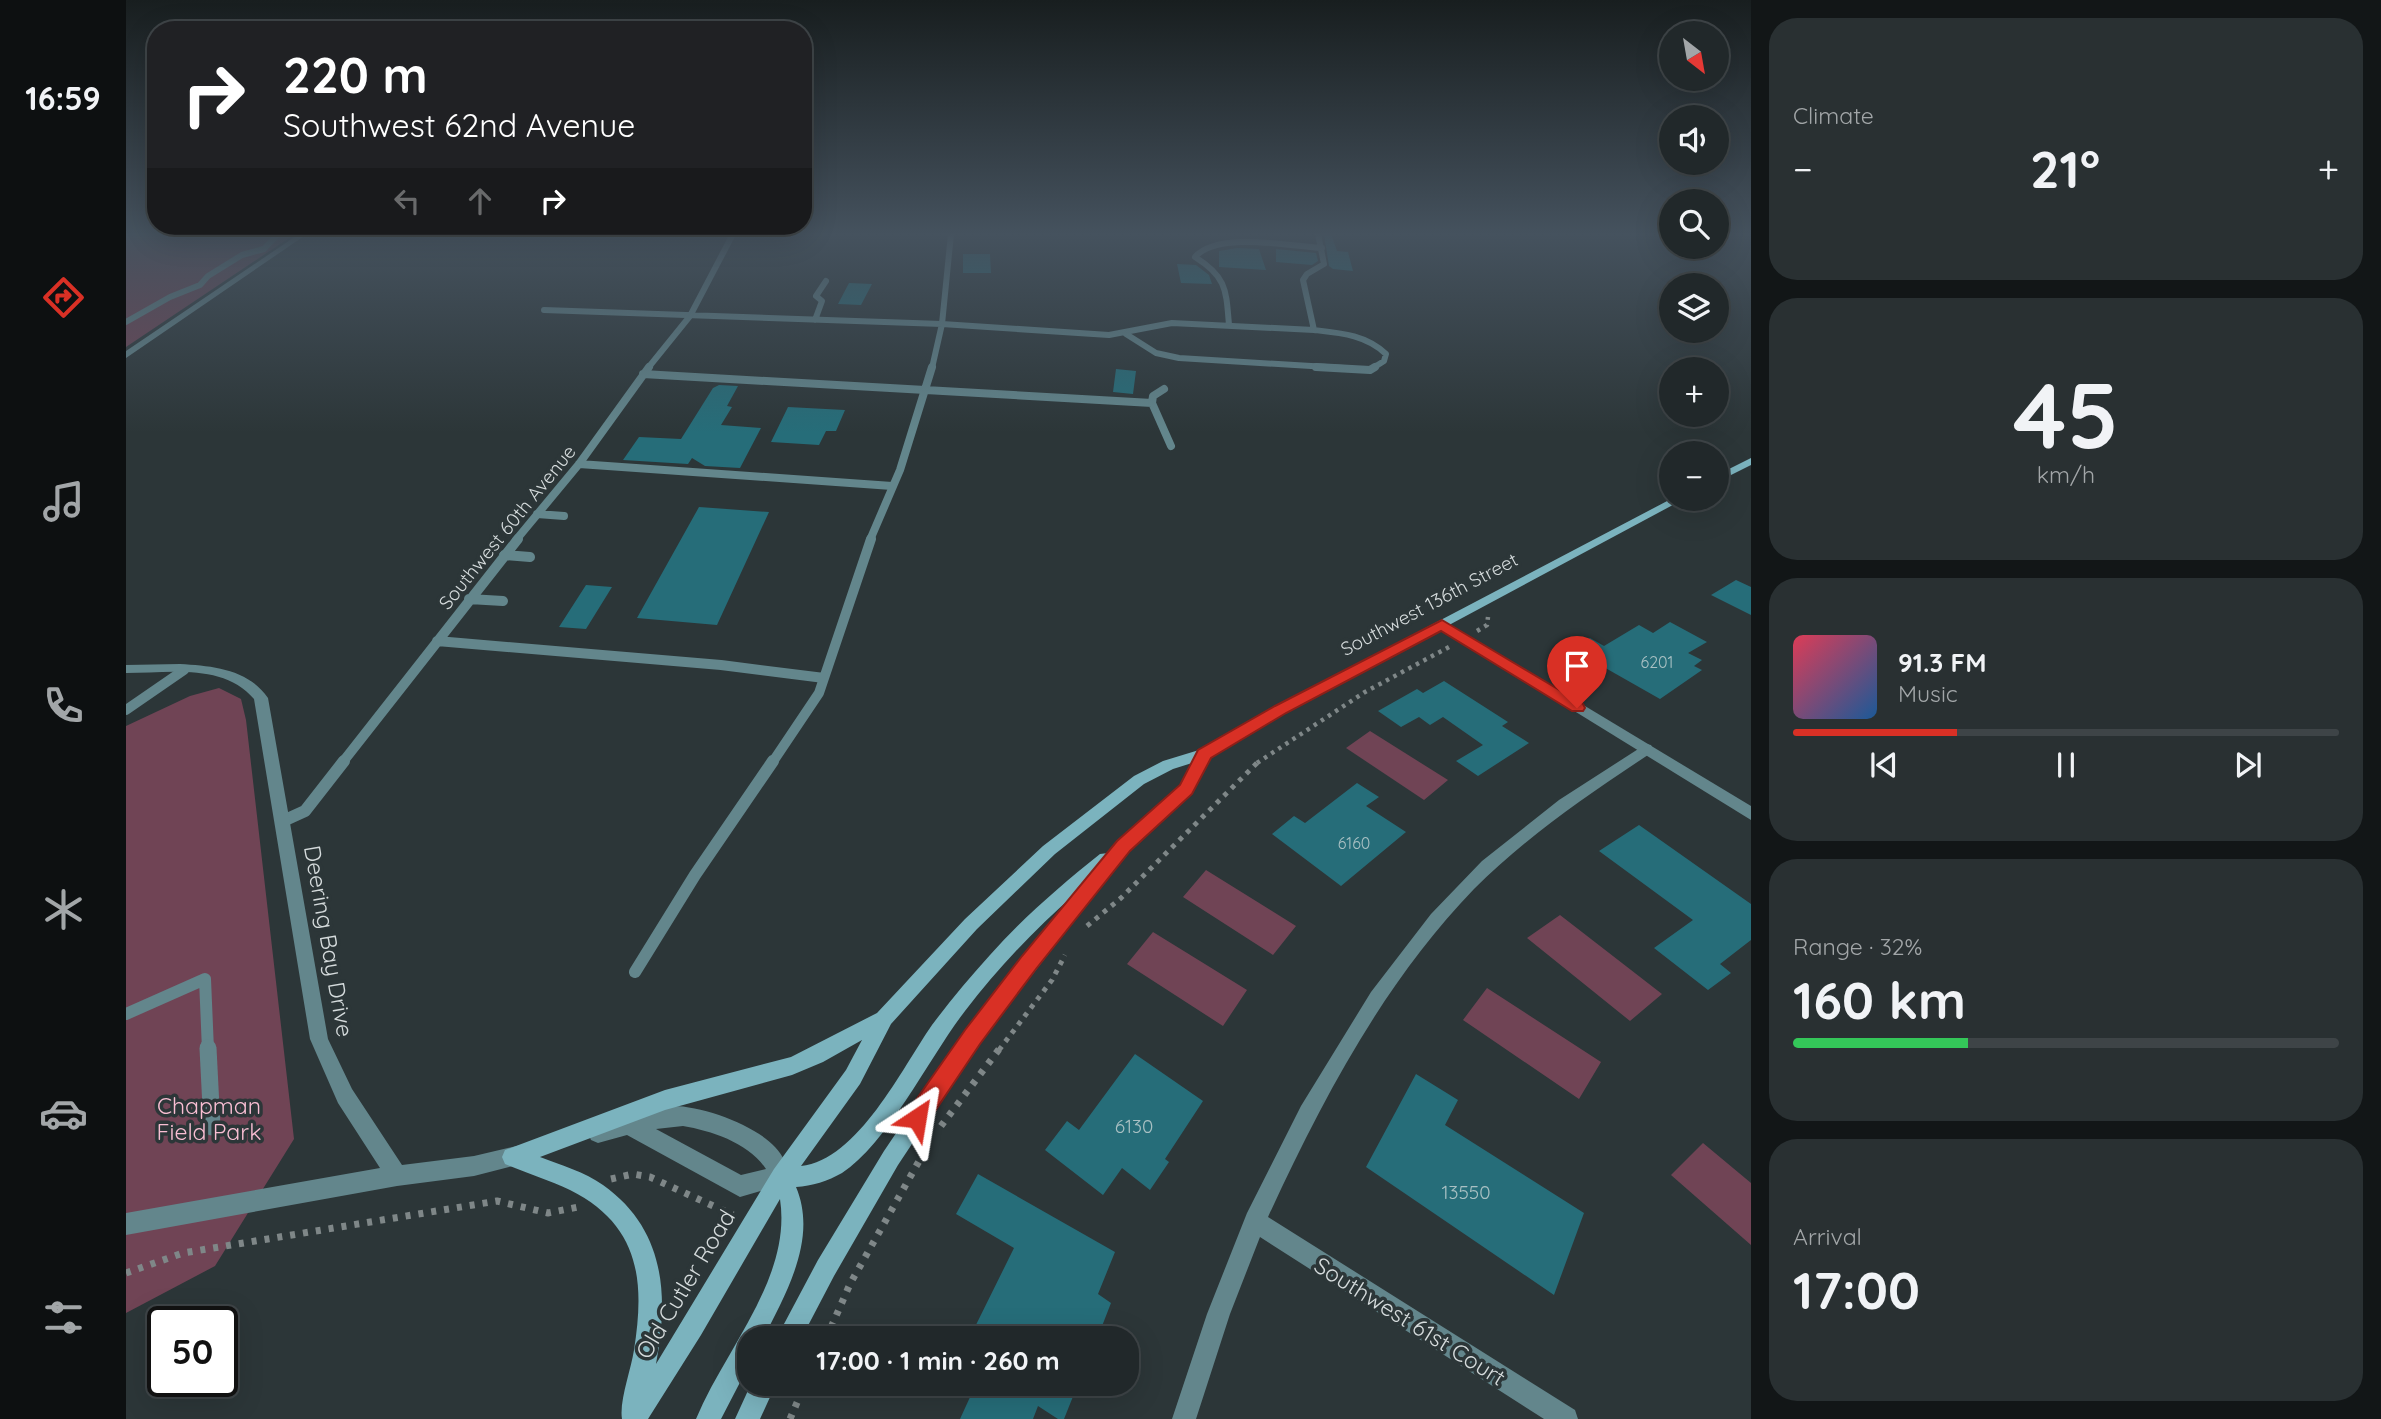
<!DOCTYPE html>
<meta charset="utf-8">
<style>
body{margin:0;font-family:Quicksand,sans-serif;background:#293032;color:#f1f3f6;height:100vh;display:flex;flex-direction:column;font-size:26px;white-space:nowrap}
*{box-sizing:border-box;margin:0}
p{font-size:23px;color:#a2a6a8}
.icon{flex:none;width:38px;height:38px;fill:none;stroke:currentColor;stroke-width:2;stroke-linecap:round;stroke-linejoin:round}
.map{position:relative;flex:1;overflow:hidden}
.details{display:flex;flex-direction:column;gap:18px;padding:18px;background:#121617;width:630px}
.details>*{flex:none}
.guide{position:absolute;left:21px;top:21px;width:665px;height:214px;border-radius:28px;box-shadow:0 7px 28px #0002,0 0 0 2px #3e4447;background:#202124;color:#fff;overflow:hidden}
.needle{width:46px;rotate:149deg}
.fabs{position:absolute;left:1533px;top:21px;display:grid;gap:14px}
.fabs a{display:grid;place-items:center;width:70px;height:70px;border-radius:50%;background:#21282a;box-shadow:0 7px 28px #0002,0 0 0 2px #3e4447;font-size:35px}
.speed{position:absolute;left:21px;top:1306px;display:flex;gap:14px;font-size:35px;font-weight:700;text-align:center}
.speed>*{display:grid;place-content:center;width:91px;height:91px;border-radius:50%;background:#21282a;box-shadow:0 7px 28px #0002,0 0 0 2px #3e4447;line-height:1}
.speed .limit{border:4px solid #111;border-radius:10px;background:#fff;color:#111}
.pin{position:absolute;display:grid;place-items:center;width:60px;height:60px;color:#fff;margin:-72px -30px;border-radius:50% 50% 50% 0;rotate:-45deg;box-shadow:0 0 7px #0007}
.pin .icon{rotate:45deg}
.me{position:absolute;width:77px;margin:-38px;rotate:33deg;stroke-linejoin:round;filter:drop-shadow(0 0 5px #0008)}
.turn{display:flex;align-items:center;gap:24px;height:147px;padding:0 21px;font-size:32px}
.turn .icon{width:91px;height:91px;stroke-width:2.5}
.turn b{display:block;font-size:49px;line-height:60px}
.lanes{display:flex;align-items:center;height:66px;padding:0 21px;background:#0003;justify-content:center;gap:35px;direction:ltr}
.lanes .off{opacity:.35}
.big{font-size:52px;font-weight:700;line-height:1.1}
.details .tile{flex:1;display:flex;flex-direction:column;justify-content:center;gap:10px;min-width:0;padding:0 24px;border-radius:28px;background:#293032}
.details .dial{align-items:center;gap:0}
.dial b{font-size:91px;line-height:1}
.song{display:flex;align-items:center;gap:21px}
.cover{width:84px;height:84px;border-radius:10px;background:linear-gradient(135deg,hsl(350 70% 55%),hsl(210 70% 35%))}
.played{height:7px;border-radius:4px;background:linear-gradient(90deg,#d93025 30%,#3e4447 30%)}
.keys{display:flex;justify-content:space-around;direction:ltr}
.heat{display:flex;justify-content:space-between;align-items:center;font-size:38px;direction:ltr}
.charge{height:10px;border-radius:5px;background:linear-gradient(90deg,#34c759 32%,#3e4447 0)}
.trip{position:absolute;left:611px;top:1326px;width:402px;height:70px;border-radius:28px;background:#21282a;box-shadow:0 7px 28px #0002,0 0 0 2px #3e4447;font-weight:700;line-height:70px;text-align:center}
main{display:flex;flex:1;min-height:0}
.tab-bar{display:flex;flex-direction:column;width:126px;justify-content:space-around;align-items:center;background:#0d1011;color:#a2a6a8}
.tab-bar .icon{width:49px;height:49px}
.tab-bar .active{color:#d93025}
.tab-bar b{font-size:32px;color:#f1f3f6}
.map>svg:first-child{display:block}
.green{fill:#704455}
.building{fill:#266d79}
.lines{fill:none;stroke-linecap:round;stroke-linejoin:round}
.path-far3{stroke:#7f8788;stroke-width:3.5;stroke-dasharray:2.5 3.5;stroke-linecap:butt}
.path-far2{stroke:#7f8788;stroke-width:4.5;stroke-dasharray:3.5 5;stroke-linecap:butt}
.path-far1{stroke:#7f8788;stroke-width:5;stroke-dasharray:4.5 6;stroke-linecap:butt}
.path{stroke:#7f8788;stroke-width:7;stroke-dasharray:5 8;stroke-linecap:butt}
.service-far4{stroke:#63868c;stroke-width:6}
.service-far3{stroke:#63868c;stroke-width:8}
.service-far2{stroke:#63868c;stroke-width:10}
.service-far1{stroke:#63868c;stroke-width:12}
.service{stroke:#63868c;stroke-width:17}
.minor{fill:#63868c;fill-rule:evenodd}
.tertiary{fill:#63868c;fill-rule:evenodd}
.secondary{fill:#7bb3be;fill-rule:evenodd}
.route{fill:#d93025;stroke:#8d1f18;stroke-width:2}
.labels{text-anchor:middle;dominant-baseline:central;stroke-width:7;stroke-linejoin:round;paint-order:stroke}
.number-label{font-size:16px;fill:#a9c0c3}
.street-label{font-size:19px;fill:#d5dbdc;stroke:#2c3638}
.near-number-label{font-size:19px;fill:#a9c0c3}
.near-street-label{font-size:23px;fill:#d5dbdc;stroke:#2c3638}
.near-park-label{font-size:23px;fill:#f9bed3;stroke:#2c3638}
</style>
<main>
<nav class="tab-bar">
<b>16:59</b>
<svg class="icon active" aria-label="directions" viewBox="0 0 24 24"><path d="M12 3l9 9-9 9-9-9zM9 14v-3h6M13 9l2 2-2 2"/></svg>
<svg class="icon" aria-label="music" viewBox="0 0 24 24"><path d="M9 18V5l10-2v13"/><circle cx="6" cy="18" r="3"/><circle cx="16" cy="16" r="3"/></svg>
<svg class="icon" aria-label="phone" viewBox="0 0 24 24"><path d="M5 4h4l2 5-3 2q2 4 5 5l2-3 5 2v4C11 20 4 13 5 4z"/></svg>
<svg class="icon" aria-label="climate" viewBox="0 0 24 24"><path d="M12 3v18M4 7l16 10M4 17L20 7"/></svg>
<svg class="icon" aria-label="car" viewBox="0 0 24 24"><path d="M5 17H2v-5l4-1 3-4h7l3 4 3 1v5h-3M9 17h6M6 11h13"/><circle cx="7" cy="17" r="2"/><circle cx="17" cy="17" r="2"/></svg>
<svg class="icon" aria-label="filters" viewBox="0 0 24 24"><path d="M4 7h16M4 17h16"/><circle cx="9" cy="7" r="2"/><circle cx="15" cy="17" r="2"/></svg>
</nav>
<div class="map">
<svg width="1625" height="1419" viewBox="0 0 1625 1419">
<rect width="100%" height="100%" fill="#2c3638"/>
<path class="green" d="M0 234H169L0 347Z
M93 688 115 699 120 720 168 1139 89 1266 0 1313V726L64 696Z
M1244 731 1322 780 1298 800 1220 748Z
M1080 870 1170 926 1147 955 1057 897Z
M1434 915 1536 994 1504 1021 1401 938Z
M1027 932 1121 990 1097 1026 1001 964Z
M1361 988 1475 1062 1453 1099 1337 1020Z
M1577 1143 1625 1183V1245L1545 1175Z"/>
<path class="building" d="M1198 234H1205L1211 251 1222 252 1227 271 1207 269 1203 266Z
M1111 248 1133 249 1140 270 1093 267V251Z
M1150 249 1190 253 1192 261 1186 265 1150 262Z
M837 254H864L865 273H837Z
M1051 264 1070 265 1083 275 1086 284 1055 283Z
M723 283 746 284 735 305 712 304Z
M990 369 1010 371 1007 394 987 392Z
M593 385 612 386 601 406 606 407 595 425 635 428 614 468 579 466 566 458 562 464 497 460 513 437 555 439 587 388Z
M662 407 719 410 710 431H700L693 445 645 442Z
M573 507 643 512 591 625 511 618Z
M1610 580 1625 587V615L1585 595Z
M460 585 486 587 460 629 433 627Z
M1544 622 1581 642 1562 653 1576 660 1568 666 1576 670 1534 699 1446 649 1464 638 1478 646 1513 625 1527 633Z
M1318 681 1382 722 1376 726 1403 743 1352 776 1330 761 1357 745 1317 717 1304 725 1293 717 1275 727 1252 711 1291 689 1297 693Z
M1231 783 1253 797 1240 806 1280 832 1215 886 1146 834 1168 816 1179 823Z
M1513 825 1625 904V940L1594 964 1605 973 1582 990 1528 948 1567 920 1473 851Z
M1009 1054 1077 1101 1039 1159 1043 1162 1024 1190 996 1168 977 1195 919 1150 941 1121 953 1130Z
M1290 1074 1332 1100 1319 1125 1458 1213 1428 1295 1240 1167Z
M852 1174 989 1252 972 1294 985 1303 971 1339H843L888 1248 830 1214Z
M850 1384H952L938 1419H932L912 1406 907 1419H834Z"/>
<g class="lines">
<path class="path-far3" d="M1564 509 1583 499"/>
<path class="path-far2" d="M1351 631 1361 625 1362 617
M1131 763 1239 692 1323 647"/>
<path class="path-far1" d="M961 926 995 898 1133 761
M873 1050 926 980 939 955"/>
<path class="path" d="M815 1126 874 1048
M485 1179 507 1174 524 1177 607 1215
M0 1273 57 1253 371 1201 422 1213 452 1207
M700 1339 724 1284 797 1154
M664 1419 679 1384"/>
<path class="service-far4" d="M1192 234 1198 264 1181 274 1177 280 1188 330C1215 333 1240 335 1260 354L1258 361 1247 368
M418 310 816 324 983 335 1046 323 1188 330
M689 320 696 301 690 296 700 281
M0 322 44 297 74 285 82 276 116 255 138 249 152 234
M1103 325C1100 290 1101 277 1069 257 1092 231 1163 246 1196 248
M1000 334 1030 353 1053 358 1218 368
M522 368 564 316 607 234
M806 368 816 324 825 234"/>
<path class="service-far3" d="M1190 367 1244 370 1249 367
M517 374 1026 403 1045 446
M1026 403 1027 396 1038 389
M453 464 766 486
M411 514 438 516
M390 540 453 464 523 367
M744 540 774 470 806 367"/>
<path class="service-far2" d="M378 555 404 557
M343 599 377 601
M311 641 595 665 698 678
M0 710 58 670
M216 763 392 539
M646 763 693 693 745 539"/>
<path class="service-far1" d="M157 821 179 811 218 761
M509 972 569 875 647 761
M0 1014 79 979 82 1050"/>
<path class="service" d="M82 1048 86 1127"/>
<path class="minor" d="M173 234H181L0 358V351Z
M54 664C87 666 122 669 142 698L202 1039 226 1089 276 1165 348 1156 395 1145 402 1148 405 1155 402 1162 348 1176 271 1186 0 1235V1213L254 1168 212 1103 184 1039 128 699C98 663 42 673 0 673V665Z
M1520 744 1525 745 1527 749 1525 753C1463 794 1401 836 1348 889 1258 982 1196 1100 1142 1217L1449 1410 1452 1419H1418L1134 1237 1104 1314 1070 1419H1046L1081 1314 1121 1213 1175 1106 1245 992 1305 914 1356 861 1433 800Z
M547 1106C577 1106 629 1125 649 1147 657 1155 661 1166 665 1176L662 1183 614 1197 501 1135 472 1143 465 1140 462 1133 465 1126 472 1123ZM557 1126C586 1131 623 1143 640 1169L615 1175 530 1129Z"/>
<path class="tertiary" d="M1316 620 1625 806V820L1312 627 1310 624Z"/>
<path class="secondary" d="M1625 458V465L1591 482V475Z
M1545 499H1558L1159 713 1084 757 1065 793 1003 850 853 1043 772 1165 708 1276 675 1339H650L692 1260 758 1151 839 1031 949 894C909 929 872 968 839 1011 804 1056 762 1143 716 1173 702 1181 686 1186 670 1187 692 1239 660 1293 637 1339H623V1365L595 1419H570C599 1349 666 1278 654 1199L575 1335 522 1419H496C493 1401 505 1370 508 1350 519 1281 514 1225 444 1190 423 1180 400 1173 379 1164L376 1157 379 1150 539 1090 665 1057 751 1013 839 919 917 846 1008 776 1037 761 1073 750 1149 707ZM1066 763 1054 785 991 842 982 853 974 854C935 885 897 918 864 955 844 977 824 1001 806 1025 776 1068 732 1160 675 1166L734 1084 765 1024 851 929 929 854 1018 784 1047 769ZM736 1040 720 1070 648 1169 530 1364C543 1295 539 1229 477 1185 459 1172 435 1165 414 1157L539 1110 666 1075 697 1062Z
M625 1384H650L634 1419H609Z"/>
</g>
<linearGradient id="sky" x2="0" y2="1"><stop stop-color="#181e1f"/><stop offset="0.54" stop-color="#45525e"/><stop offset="1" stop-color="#45525e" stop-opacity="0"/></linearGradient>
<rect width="1625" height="433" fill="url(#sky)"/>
<path class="route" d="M1316 620 1457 704 1459 708 1457 711H1446L1315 631 1160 713 1085 758 1066 794 1004 851 910 969 854 1044 799 1126 791 1129 783 1126 779 1118 783 1110 839 1030 896 956 991 841 1054 785 1072 750 1149 706Z"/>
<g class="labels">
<g class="number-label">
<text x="1531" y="662">6201</text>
<text x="1228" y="843">6160</text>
</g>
<g class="street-label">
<text transform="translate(381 527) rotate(-51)">Southwest 60th Avenue</text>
<text transform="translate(1303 604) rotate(-28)">Southwest 136th Street</text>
</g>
<g class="near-number-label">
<text x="1008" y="1126">6130</text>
<text x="1340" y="1192">13550</text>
</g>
<g class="near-street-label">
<text transform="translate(203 941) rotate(80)">Deering Bay Drive</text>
<text transform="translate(559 1284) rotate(-59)">Old Cutler Road</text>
<text transform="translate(1284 1321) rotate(32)">Southwest 61st Court</text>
</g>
<g class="near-park-label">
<text x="83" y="1105">Chapman<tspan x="83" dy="26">Field Park</tspan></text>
</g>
</g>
</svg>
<div class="fabs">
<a><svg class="needle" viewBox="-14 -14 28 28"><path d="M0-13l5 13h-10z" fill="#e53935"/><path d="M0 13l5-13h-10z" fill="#a2a6a8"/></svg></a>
<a><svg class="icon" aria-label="sound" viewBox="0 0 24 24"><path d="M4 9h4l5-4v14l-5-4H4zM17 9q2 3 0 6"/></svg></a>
<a><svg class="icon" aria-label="search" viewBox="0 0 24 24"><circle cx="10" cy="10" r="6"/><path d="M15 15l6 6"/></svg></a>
<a><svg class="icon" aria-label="layers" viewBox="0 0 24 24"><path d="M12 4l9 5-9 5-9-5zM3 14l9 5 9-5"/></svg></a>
<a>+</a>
<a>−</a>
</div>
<div class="speed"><div class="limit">50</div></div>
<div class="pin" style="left:1451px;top:708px;background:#d93025"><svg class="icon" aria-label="arrive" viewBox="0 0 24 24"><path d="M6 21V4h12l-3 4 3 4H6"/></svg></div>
<svg class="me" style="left:791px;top:1118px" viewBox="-20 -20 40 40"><path d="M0-17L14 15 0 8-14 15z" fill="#d93025" stroke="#fff" stroke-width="4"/></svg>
<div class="trip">17:00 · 1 min · 260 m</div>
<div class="guide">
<div class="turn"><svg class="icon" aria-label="right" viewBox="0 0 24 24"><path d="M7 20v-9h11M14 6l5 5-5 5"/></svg><div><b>220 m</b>Southwest 62nd Avenue</div></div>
<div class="lanes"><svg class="icon off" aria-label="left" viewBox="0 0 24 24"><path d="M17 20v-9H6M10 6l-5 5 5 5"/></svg><svg class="icon off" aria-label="ahead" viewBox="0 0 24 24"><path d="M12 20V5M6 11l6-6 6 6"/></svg><svg class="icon" aria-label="right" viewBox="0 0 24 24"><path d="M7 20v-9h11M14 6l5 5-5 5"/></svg></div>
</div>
</div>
<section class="details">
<div class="tile"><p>Climate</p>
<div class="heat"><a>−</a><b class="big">21°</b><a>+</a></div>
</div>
<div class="tile dial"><b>45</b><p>km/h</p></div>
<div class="tile">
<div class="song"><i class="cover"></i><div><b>91.3 FM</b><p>Music</p></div></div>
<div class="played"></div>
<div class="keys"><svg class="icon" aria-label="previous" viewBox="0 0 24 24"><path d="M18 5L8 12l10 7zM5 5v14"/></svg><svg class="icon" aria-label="pause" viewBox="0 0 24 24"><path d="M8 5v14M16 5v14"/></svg><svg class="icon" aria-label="next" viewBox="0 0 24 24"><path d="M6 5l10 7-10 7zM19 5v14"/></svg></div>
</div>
<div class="tile"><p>Range · 32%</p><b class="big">160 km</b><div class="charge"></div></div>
<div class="tile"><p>Arrival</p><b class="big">17:00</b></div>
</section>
</main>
